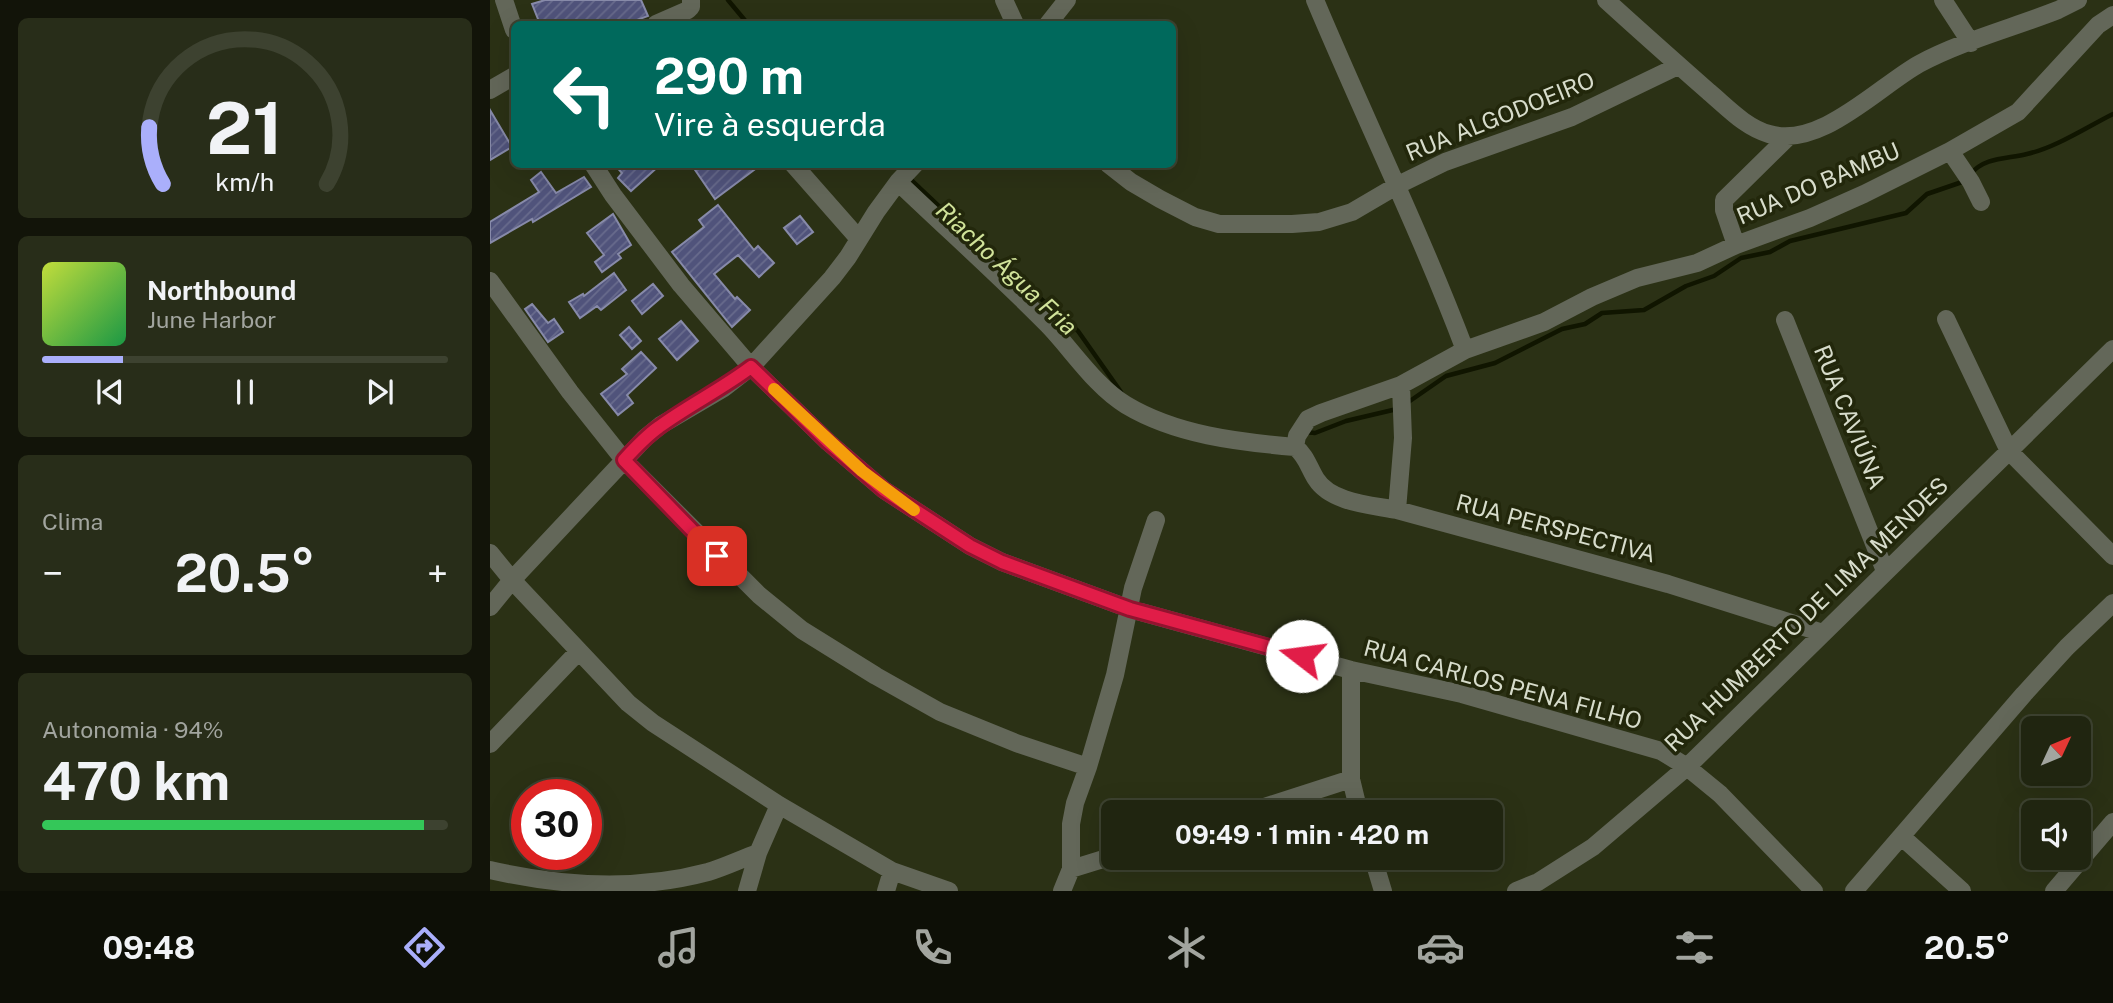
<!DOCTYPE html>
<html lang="pt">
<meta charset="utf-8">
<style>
body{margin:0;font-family:"Public Sans",sans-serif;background:#282d19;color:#f1f3f6;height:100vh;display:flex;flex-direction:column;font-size:26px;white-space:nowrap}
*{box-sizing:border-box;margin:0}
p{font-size:23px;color:#a2a59f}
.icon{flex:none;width:38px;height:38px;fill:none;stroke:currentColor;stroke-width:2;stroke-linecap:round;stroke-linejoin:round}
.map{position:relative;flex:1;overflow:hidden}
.sheet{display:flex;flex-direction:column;gap:18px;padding:18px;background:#121409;width:490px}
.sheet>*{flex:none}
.top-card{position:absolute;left:21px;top:21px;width:665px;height:147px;border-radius:10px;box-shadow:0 7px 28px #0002,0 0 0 2px #3d4230;background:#00695c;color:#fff;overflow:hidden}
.needle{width:46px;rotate:46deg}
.tools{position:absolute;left:1531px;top:716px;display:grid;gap:14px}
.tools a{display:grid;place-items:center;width:70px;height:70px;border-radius:10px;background:#202510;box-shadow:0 7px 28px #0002,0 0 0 2px #3d4230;font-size:35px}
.speed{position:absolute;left:21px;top:779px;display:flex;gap:14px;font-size:35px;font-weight:700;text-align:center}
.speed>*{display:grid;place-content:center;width:91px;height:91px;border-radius:50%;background:#202510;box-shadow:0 7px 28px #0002,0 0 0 2px #3d4230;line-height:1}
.speed .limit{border:10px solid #d22;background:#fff;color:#111}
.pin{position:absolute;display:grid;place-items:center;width:60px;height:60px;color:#fff;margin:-30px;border-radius:14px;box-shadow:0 4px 10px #0006}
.me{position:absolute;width:77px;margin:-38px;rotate:285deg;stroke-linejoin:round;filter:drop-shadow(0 0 5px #0008)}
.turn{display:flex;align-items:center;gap:24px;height:147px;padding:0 28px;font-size:32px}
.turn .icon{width:91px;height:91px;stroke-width:2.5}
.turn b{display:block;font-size:49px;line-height:60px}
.big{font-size:52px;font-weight:700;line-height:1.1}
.sheet .card{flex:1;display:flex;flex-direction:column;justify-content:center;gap:10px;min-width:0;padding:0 24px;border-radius:10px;background:#282d19}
.sheet .dial{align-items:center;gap:0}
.dial svg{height:182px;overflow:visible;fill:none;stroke:#3d4230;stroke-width:7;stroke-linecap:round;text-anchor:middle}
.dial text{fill:#f1f3f6;stroke:none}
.song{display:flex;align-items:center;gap:21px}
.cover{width:84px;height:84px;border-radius:10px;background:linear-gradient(135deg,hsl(70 70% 55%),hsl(140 70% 35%))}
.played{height:7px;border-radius:4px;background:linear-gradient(90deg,#aaaffb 20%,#3d4230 20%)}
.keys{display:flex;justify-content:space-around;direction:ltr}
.heat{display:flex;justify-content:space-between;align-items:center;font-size:38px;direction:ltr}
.charge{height:10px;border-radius:5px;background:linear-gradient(90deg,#34c759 94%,#3d4230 0)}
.trip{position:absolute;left:611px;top:800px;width:402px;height:70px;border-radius:10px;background:#202510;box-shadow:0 7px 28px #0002,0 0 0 2px #3d4230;font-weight:700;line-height:70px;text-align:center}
.dock{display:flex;height:112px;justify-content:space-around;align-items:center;background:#0d0f06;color:#a2a59f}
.dock .icon{width:49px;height:49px}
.dock .on{color:#aaaffb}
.dock b{font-size:32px;color:#f1f3f6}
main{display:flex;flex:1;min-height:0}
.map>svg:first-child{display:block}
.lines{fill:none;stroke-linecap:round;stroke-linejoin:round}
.stream{stroke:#101500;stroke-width:4.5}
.building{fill:url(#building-hatch);stroke:#878aa9;stroke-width:2}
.minor{stroke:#636759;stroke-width:18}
.route-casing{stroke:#92132f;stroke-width:18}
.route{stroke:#e11d48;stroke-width:12}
.slow{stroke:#f59e0b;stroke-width:12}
.labels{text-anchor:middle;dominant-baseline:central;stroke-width:7;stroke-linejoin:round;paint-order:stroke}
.street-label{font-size:23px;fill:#d7dccb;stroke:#22270b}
.water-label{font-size:24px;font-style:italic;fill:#d1e39a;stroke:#22270b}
</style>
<main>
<section class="sheet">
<div class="card dial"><svg viewBox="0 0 100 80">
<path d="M14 69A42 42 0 1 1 86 69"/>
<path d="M14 69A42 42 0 0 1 8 44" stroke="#aaaffb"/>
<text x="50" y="56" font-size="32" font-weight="700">21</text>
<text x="50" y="72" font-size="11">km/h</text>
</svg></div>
<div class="card">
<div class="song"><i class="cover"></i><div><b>Northbound</b><p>June Harbor</p></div></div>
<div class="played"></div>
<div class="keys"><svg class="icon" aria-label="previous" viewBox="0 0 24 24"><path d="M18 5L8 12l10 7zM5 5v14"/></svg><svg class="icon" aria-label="pause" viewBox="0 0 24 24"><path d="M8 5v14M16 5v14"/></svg><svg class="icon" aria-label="next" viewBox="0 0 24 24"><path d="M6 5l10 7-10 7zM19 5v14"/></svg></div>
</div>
<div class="card"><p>Clima</p>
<div class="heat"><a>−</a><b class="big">20.5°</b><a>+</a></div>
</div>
<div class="card"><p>Autonomia · 94%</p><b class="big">470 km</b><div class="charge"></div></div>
</section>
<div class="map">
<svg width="1623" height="891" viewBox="0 0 1623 891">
<defs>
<pattern id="building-hatch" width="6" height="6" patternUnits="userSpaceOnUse" patternTransform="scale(1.75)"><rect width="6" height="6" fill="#50537b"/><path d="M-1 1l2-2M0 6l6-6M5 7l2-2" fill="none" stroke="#686b8c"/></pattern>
</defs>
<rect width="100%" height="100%" fill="#2b3115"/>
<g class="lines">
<path class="stream" d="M238 0 258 24
M405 164 413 172
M1481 174C1494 157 1518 159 1537 154 1565 148 1597 127 1623 114
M419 178 505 259 588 331 631 392
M917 403 956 376 1005 363 1072 329 1095 324 1112 313 1154 310 1196 286 1224 276 1251 258 1280 252 1300 241 1416 213 1437 194 1475 181
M814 432 825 433 856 421 907 409"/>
</g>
<path class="building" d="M55 0H151L158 16 136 24H50L42 4Z
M0 110 22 147 0 160Z
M124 164H171L141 191 128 178 132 173Z
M201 164H272L225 199Z
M51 172 66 193 94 177 101 187 43 222 42 219 0 243V222L49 192 41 180Z
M228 205 264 250 268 246 284 263 269 277 248 255 224 274 245 299 247 297 260 310 242 327 182 252 214 227 209 220Z
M123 214 141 245 128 254 131 258 112 272 105 262 114 255 97 233Z
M310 216 323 232 307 244 294 228Z
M124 273 136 290 111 310 107 306 90 318 79 302 93 294 94 296Z
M163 284 173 296 152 314 142 301Z
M42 304 58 323 64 319 73 332 58 342 35 309Z
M191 321 208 341 187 360 169 339Z
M139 327 151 341 142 349 130 335Z
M151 352 166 368 137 395 143 403 128 415 111 394 137 374 132 369Z"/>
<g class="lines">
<path class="minor" d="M14 0 24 30
M514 0 525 24
M825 0C874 117 930 231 975 350
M1116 0C1150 31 1185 62 1219 92 1238 108 1255 127 1279 134 1330 149 1388 87 1429 64 1472 41 1522 28 1568 10L1588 0
M1453 0 1481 43
M166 24 198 10 201 7V0
M558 24 577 0
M0 90 24 76
M1298 137 1234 200V210L1246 245 1320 218 1374 194 1460 151 1528 112 1608 25 1623 15
M1460 151 1481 182 1491 202
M103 164 123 195 191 285 261 367 338 442 394 490 480 546 512 562 640 609 861 670 972 694 1171 751 1197 767 1230 794 1324 891
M303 164 369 239
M618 164 641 182 670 199 705 217 729 224H802L829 222 862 212 908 185 955 162 1082 117 1188 66
M408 182C458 230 510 276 558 325 583 351 605 386 636 405 686 435 748 442 805 447
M0 281 80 392 134 460 269 595 312 630 386 676 450 712 526 743 598 767
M1456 319 1519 451 1623 556
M1295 320 1395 571
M805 447C816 455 819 468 826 479 841 503 882 505 907 510L1178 584 1333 633
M805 447 807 436 818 419 831 413 911 385 975 350 1054 322 1102 297 1147 278 1207 263 1246 245
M907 510 913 438 911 385
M0 553 22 580 138 703 163 723 289 805 402 871 459 891
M0 607 22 580 155 438 171 425 234 388 261 367 342 278 358 257 386 212 408 182 425 164
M861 670V779L869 812
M0 744 89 651
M759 812 861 779
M1412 837 1472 891
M883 858 893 891
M581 869 623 856
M0 870C70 886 147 891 218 872 235 867 251 859 268 853
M257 891 268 853 289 805
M396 891 402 871
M572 891 581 869V824L585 803 598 767 625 675 643 588 666 520
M1026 891 1048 882 1103 847 1197 767 1623 349
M1364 891 1534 694 1577 647 1623 603
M1564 891 1623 822"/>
</g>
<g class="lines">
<g class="route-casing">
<path id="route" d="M227 556 134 460C145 448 156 436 169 427 199 405 232 389 261 367L338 442 394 490 480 546 512 562 640 609 812 656"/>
</g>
<use href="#route" class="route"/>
<path class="slow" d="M284 389 372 471 424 510"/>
</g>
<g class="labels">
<g class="street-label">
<text transform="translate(1010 116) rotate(-22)">RUA ALGODOEIRO</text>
<text transform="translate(1328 183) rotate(-23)">RUA DO BAMBU</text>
<text transform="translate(1360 417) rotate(68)">RUA CAVIÚNA</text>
<text transform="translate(1066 528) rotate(15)">RUA PERSPECTIVA</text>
<text transform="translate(1316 614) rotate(-44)">RUA HUMBERTO DE LIMA MENDES</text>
<text transform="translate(1013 684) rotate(15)">RUA CARLOS PENA FILHO</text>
</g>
<g class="water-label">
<text transform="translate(517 268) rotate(43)">Riacho Água Fria</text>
</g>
</g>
</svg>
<div class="tools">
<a><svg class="needle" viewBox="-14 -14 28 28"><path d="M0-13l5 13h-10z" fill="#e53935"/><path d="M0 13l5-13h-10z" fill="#a2a59f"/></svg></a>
<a><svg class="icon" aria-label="sound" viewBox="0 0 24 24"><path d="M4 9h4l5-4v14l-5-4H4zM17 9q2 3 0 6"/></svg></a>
</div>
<div class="speed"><div class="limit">30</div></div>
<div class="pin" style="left:227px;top:556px;background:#d93025"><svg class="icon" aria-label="arrive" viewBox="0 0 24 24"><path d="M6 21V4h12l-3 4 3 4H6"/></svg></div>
<svg class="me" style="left:812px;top:656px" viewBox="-20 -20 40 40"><circle r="19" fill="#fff"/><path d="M0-13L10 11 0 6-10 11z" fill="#e11d48"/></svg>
<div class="trip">09:49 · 1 min · 420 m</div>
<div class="top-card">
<div class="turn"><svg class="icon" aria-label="left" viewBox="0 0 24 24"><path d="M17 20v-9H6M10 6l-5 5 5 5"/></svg><div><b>290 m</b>Vire à esquerda</div></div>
</div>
</div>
</main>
<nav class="dock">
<b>09:48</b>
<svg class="icon on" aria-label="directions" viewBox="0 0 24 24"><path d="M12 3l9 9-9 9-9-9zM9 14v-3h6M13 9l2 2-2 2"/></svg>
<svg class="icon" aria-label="music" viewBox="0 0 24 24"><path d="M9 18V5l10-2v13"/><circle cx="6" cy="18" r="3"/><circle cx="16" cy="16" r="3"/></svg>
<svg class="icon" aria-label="phone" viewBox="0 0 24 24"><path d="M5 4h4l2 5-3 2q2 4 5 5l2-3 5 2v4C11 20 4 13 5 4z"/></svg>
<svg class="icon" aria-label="climate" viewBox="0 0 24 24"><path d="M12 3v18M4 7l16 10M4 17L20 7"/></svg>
<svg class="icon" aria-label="car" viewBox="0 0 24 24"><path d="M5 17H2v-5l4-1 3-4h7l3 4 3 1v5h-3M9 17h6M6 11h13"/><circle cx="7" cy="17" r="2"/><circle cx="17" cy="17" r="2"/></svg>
<svg class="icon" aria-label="filters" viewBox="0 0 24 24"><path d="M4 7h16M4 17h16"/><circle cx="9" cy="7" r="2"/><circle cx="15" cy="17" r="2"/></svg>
<b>20.5°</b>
</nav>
